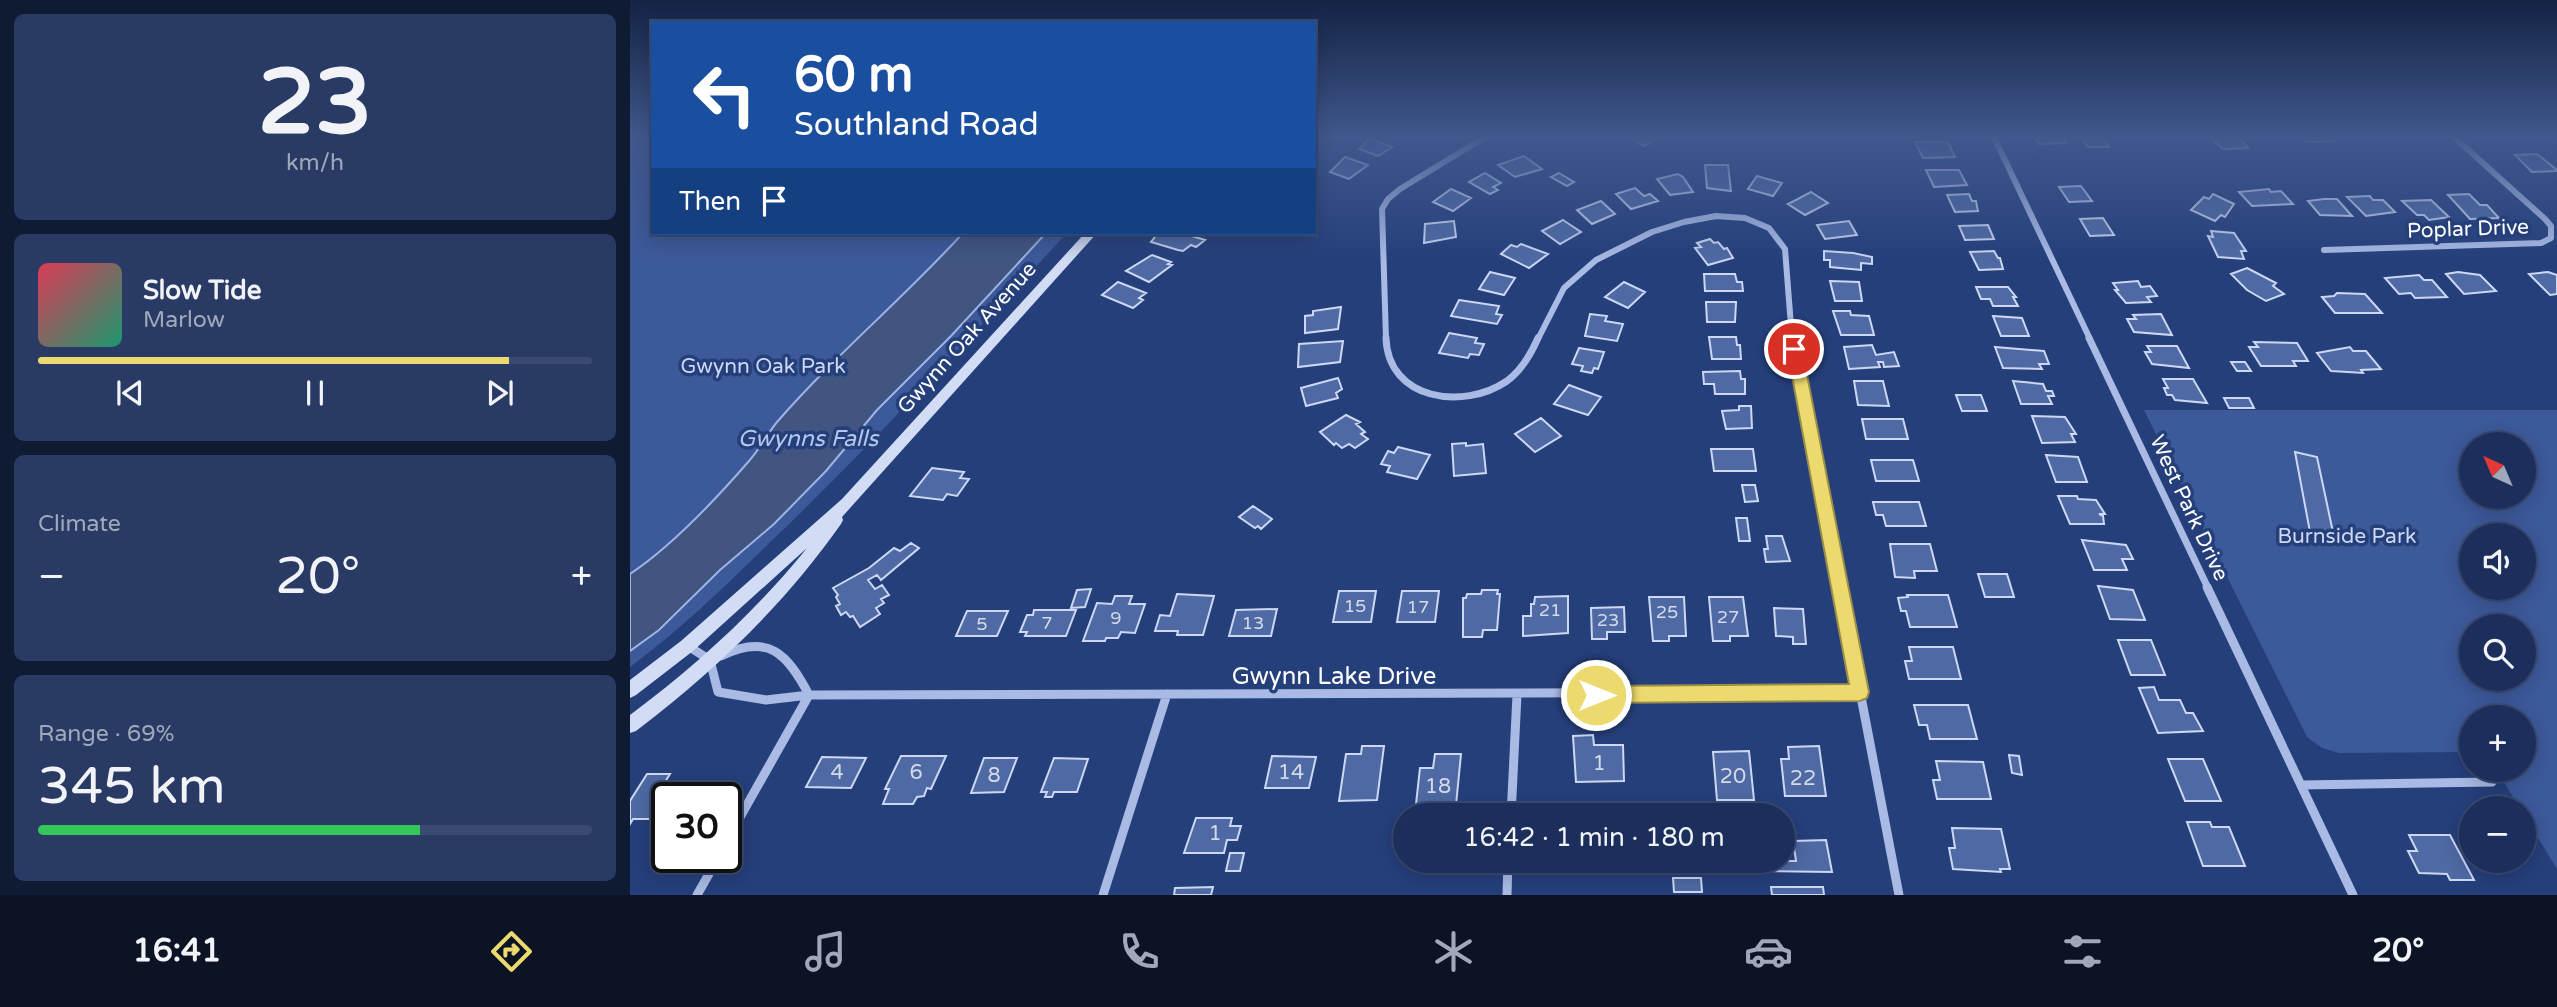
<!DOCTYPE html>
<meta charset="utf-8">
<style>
body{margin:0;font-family:"Varela Round",sans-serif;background:#293b65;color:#f1f3f6;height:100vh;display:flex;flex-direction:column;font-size:26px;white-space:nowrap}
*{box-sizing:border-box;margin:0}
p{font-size:23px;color:#a0a9bb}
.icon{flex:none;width:38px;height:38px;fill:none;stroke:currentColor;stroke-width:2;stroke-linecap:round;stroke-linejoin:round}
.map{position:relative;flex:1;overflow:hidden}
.panel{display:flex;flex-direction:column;gap:14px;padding:14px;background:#0f1a33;width:630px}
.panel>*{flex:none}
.hud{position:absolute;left:21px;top:21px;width:665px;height:214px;border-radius:0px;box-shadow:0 4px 18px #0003,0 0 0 2px #3a4a72;background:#1a4fa0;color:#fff;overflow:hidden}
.needle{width:46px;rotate:316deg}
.controls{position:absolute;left:1829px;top:432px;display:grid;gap:14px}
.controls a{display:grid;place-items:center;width:77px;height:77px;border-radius:50%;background:#1c2f5c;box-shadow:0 4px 18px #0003,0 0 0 2px #3a4a72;font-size:35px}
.speed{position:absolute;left:21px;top:782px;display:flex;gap:14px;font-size:35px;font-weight:700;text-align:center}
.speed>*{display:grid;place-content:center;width:91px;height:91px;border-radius:50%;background:#1c2f5c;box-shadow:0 4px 18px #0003,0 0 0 2px #3a4a72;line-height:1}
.speed .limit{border:4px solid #111;border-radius:10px;background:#fff;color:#111}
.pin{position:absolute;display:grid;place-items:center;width:60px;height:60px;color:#fff;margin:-30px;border:4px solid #fff;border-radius:50%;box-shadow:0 2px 7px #0007}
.me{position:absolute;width:77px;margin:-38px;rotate:90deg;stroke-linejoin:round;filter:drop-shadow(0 0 5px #0008)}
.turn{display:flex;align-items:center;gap:24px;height:147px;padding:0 28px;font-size:32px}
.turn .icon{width:91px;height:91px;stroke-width:2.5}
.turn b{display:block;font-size:49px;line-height:60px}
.then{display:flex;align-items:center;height:66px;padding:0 28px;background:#0003;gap:14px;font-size:26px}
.big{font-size:52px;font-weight:600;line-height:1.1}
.panel .card{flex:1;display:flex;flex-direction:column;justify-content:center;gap:10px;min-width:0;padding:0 24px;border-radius:10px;background:#293b65}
.panel .dial{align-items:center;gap:0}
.dial b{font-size:91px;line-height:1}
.song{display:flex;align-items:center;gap:21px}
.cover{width:84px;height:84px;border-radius:10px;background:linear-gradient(135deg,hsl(350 70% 55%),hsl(160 70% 35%))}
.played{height:7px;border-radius:4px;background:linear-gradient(90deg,#edda6e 85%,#3a4a72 85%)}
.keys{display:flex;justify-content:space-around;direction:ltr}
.heat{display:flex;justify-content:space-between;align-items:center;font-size:38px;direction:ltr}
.charge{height:10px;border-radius:5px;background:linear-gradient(90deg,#34c759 69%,#3a4a72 0)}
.trip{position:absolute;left:763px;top:803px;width:402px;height:70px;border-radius:35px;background:#1c2f5c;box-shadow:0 4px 18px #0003,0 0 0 2px #3a4a72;font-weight:600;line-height:70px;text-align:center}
.tabs{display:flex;height:112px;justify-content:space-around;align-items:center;background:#0b1325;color:#a0a9bb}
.tabs .icon{width:49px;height:49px}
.tabs .on{color:#edda6e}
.tabs b{font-size:32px;color:#f1f3f6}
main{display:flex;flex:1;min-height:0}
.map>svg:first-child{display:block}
.green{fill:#3c599a;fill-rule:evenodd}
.water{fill:#425581;stroke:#9db4e5;stroke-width:2}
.building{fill:#4e69a3;stroke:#ccd8f3;stroke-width:2}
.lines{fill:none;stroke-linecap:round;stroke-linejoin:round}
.minor-far2{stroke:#a9bbe4;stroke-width:6}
.minor-far1{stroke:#a9bbe4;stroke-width:7}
.minor{stroke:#a9bbe4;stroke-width:9}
.secondary{fill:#d2dcf4;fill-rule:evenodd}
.route{fill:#edda6e;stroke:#9a8e48;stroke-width:2}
.labels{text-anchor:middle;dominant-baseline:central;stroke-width:7;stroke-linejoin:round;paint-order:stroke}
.number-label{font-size:18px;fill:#d3dae8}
.street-label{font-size:21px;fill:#fff;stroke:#253f7b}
.park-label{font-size:21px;fill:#ccd8f3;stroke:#253f7b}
.near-number-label{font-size:21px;fill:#d3dae8}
.water-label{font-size:23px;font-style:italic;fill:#b4c6ec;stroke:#253f7b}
.near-street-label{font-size:24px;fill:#fff;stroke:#253f7b}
</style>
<main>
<section class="panel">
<div class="card dial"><b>23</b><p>km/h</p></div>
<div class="card">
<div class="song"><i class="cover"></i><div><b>Slow Tide</b><p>Marlow</p></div></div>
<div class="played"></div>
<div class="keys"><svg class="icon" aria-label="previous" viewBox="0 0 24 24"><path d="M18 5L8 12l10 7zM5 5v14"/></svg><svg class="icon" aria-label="pause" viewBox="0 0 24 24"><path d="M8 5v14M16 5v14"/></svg><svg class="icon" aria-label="next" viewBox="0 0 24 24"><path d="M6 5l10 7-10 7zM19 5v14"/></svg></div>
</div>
<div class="card"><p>Climate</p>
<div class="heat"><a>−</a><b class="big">20°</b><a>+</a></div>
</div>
<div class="card"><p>Range · 69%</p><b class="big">345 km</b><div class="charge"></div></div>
</section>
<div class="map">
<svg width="1927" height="895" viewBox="0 0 1927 895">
<rect width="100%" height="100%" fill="#253f7b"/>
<path class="green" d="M0 137H23V233H437C344 333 252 434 154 529 104 577 56 626 0 667Z
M1514 410H1927V869L1894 815V808H1890L1866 770H1894V718H1841V752L1709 753 1692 748 1677 737ZM1841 444H1894V497H1841ZM1841 536H1894V588H1841ZM1841 626H1894V679H1841Z"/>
<path class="water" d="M333 233H416L321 336 247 410 196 471 144 524 90 570 29 630 0 651V574C42 546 86 499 119 461 130 449 137 434 147 422 205 355 274 298 333 233Z"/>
<path class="building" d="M1004 137H1021L1026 139 1014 146 1001 138Z
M1405 137H1432L1436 143 1409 144Z
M1451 137H1472L1479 147H1458Z
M1580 137H1609L1618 148 1593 149Z
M1673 137H1700L1704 141 1677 142Z
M739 138 762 147 748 156 729 149Z
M1285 142H1318L1325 157 1293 158Z
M1907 154 1927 170V171L1902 172 1885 155Z
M894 156 912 169 885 177 868 165Z
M715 157 738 165 719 179 700 172Z
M1075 165H1098L1101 191 1077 188Z
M1296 170H1329L1337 185 1304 187Z
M855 173 871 183 863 187 868 190 860 194 839 182Z
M929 173 944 182 937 186 921 177Z
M1048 174 1053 177 1063 192 1040 195 1027 179Z
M1127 176 1152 183 1143 196 1118 189Z
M1451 186 1462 201 1439 202 1429 187Z
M1005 188 1014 196 1020 194 1028 201 1001 209 986 194Z
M821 189 841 198 823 211 803 202Z
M1639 189 1641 192 1651 191 1663 204 1622 206 1609 192Z
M1181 192 1198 203 1175 215 1158 204Z
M1339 194 1342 201H1346L1348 211 1325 212 1317 195Z
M1583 194 1604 204 1595 217 1591 215 1585 221 1561 210 1574 197 1579 199Z
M1839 194 1850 205H1857L1869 218 1840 219 1818 195Z
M1740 196 1743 200H1753L1765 212 1736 216 1717 197Z
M1694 199H1707L1722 216 1690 215 1678 201Z
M1801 200 1819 217 1799 220 1794 215H1787L1772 201Z
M971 201 985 214 962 224 947 210Z
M1473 218 1484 235 1460 236 1450 219Z
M933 220 951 232 930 244 912 231Z
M824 221 826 237 794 243 795 224Z
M1219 221 1227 235 1195 239 1187 225Z
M1358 225 1364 239 1335 240 1329 226Z
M1581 231 1604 233 1616 251H1611L1614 259 1588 257 1578 236 1583 237Z
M528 233H552L575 240 566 247 561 245 553 251 548 250 521 242Z
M1080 239 1084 243 1088 242 1094 249 1097 248 1103 258 1078 265 1065 248 1071 247 1067 243Z
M891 244 918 254 899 268 871 254 881 245 887 247Z
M1194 251 1223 253 1242 257V264L1231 263V270L1200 267V260H1194Z
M1364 251 1368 258H1370L1373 269 1349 270 1340 252Z
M522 255 541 262 538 264 542 265 519 282 496 271Z
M1617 268 1646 283 1643 286 1654 294 1636 301 1617 290 1601 274Z
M860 272 885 278 874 295 849 289Z
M1828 272 1850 275 1866 291 1834 294 1816 274Z
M1918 272 1927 275V294L1920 295 1899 274Z
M1074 274H1105L1107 282H1112L1113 291H1075Z
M1789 275 1794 280H1802L1817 297 1785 298 1781 293 1769 294 1755 278Z
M1200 281 1229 282 1232 301H1205Z
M1508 281 1511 287 1520 286 1527 296 1517 297 1521 302 1496 303 1485 290H1488L1483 283Z
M488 282 516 293 509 298 513 300 503 308 472 295Z
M994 282 1015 292 998 308 975 297Z
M1346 287H1378L1386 297H1383L1388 306H1363L1360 299H1351Z
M1707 293 1735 294 1752 313H1705L1692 297 1704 296Z
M829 300 869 306 866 314 872 315 867 324 821 316Z
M1076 302H1106L1105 322H1077Z
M711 307 708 329 675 333V316L683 315V311Z
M1203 311H1220L1221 315 1239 316 1244 335H1211Z
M960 314 977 316 975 321 993 324 987 341 955 336Z
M1531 314 1542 335 1504 332 1497 319H1506L1503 315Z
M1363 316 1392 318 1399 336H1371Z
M819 333 847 338 845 343 854 344 849 355 840 354 838 358 809 353Z
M1079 337H1106L1107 345H1110L1111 359H1082Z
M713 341 710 362 668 367 669 344Z
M1624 342 1667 343 1678 361H1663L1666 366H1631L1619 347H1628Z
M1242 345 1246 355 1264 352 1269 366 1254 367 1253 362H1248L1250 367 1219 369 1214 347Z
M1517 346H1547L1559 368 1522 364 1515 352H1521Z
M1365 347 1414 351 1419 364H1409L1412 369 1373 368Z
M1720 347 1723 351H1736L1751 369 1731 370 1733 373 1701 371 1687 353Z
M949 348 974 352 968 369 964 368 962 373 951 371 953 366 942 364Z
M1601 362H1615L1621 371H1607Z
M1110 371 1111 379H1115V394H1085L1084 384H1074L1073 372Z
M708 378 712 389 706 393 708 398 676 406 671 388Z
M1533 379H1563L1577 403 1545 400 1542 395H1537L1534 388H1538Z
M1224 381H1253L1259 406 1228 405Z
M1383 381 1413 384 1416 391H1422L1424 396H1418L1422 404H1391Z
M939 385 971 397 958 415 924 404Z
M1326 395H1351L1357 411H1332Z
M1594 398H1619L1624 408H1599Z
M1109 406H1121L1122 428 1096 429 1092 411 1109 410Z
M716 415 730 422 726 424 735 432 731 434 738 439 725 448 719 444 712 448 706 443 704 445 690 432Z
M1402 416 1435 417 1446 434H1441L1445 442 1412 443Z
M911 418 931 436 905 452 885 434Z
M1232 419H1273L1278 439H1236Z
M836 443V446L853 444 856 473 824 476 822 444Z
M768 447 800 455 787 479 757 472 760 466 751 464 758 451 764 453Z
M1081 449H1123L1126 471H1084Z
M1665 452 1687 457 1704 537 1680 532Z
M1416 455 1448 457 1457 482H1426Z
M1241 460H1283L1289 481H1246Z
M302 468 334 472 330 478 339 479 327 496 317 494 313 500 280 496Z
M1112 485H1125L1128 501 1115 502Z
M1428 496H1447L1448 499 1466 500 1475 514H1469L1473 516 1474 524H1440Z
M1243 502H1289L1296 526H1256L1253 515H1246Z
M623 506 642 519 631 529 628 526 625 528 609 517Z
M1106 518H1117L1120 541H1109Z
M1136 536H1152L1160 561 1136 562 1134 549H1138Z
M1452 540 1496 545 1503 559H1492L1497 570H1464Z
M281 543 289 548 251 580 247 575 238 580 245 589 252 585 259 595 251 599 254 603 246 608 250 614 230 627 223 616 220 617 216 612 211 615 206 606 210 604 206 597 208 595 203 588 239 568 264 548 270 551Z
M1260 544H1300L1307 571H1284L1285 578 1265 577Z
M1348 574H1377L1384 597H1355Z
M1468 586 1503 590 1515 620 1480 619Z
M461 589 455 607 441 608 447 590Z
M852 590H868L867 594H870L867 630H853L852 637H833V598H836L837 594H851Z
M709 591H746L741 622H703Z
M772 591H809L805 622H767Z
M547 594 584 596 573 635H547L548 631H525L530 615 540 616Z
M1277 595H1318L1327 627H1280L1276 611H1271L1268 598 1278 597Z
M485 596H502L499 604H515L505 633 491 632 488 638H476L475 641H453L467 603 482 604Z
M938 596V633L893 636V616H901V604H904L905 597Z
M1019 597H1054L1056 636H1039V641H1023Z
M1079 597H1113L1118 636H1100V641H1083Z
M994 607 995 632H977V639H962L961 608Z
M1144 608 1173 609 1176 644H1163V637L1146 636Z
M647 609 641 636H599L606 610Z
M404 610H446L436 636H395L397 632H390L397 615H403Z
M337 611H378L367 636H326Z
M1488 640H1521L1535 675H1501Z
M1279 647H1323L1331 679H1279L1275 661H1282Z
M1524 687 1529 700H1550L1556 713H1563L1573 731 1528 733 1509 688Z
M1284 705H1338L1347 739H1300L1297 725H1289Z
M963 735 964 745H993L994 781 946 782 943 736Z
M732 746H754L747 800 709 801 716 754H731Z
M1189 746 1196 796H1155L1151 759H1159L1158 747Z
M1119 751 1124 800H1087L1083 752Z
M805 754H831L826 805 786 804 790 768H803Z
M1379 755 1389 756 1392 775 1382 773Z
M271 756H316L301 789 297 788 294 796 287 797 283 804H253L259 789H255Z
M642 756 686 757 679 788H635Z
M192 757 236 758 221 788 176 787Z
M354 758H387L374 792 341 793Z
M424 758 458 759 447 792H424L422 797H415L417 792H411Z
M1538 759H1573L1591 801H1555Z
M1306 761 1353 762 1361 799H1307L1303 780H1310Z
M17 774H40L35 782H51L41 798H37V806L29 819H3L0 824V801Z
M566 818H602L600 826H611L607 840H597L594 853H554Z
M1557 822H1580L1582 827H1599L1615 866H1573Z
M1322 828 1371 829 1380 869H1370L1371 872 1323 869 1319 848H1325Z
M1779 835H1820L1844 880H1820L1817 874 1789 873 1778 851H1787Z
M1196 840 1202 872 1122 871 1121 861H1166L1163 841Z
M600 853H614L610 871H596Z
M1043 878H1071L1072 892H1044Z
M583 887 581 895H544L545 888Z
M1141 887H1193L1194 895H1142Z"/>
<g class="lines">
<path class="minor-far2" d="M1364 137 1460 339
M1694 250 1911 243 1921 238V226L1915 219 1824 137
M756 339 752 209 758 199 770 189 855 137
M908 339 934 288 966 260 1022 232 1054 222 1086 216 1115 218 1139 228 1155 249 1162 339"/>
<path class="minor-far1" d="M756 338C758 400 833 411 877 381 892 370 901 354 908 338
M1162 338 1210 588
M1459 338 1578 588"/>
<path class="minor" d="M1210 587 1269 895
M1577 587 1723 895
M58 646 80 660 88 692 136 700 179 695 1230 692
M91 656C138 633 157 653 179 695
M1671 785 1862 782
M881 816 887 695
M96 842 179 695
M67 895 88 858
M473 895 537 694
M877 895 878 861"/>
<path class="secondary" d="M455 233H467L212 517 213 520 211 524C154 605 85 671 6 731L0 733V715C66 666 125 612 177 548L63 651 6 695 0 698V680L51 641 212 499Z"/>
</g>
<linearGradient id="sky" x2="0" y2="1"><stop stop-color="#142344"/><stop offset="0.52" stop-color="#40588d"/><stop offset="1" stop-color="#40588d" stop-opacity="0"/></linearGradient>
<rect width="1927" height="262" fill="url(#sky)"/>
<path class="route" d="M1164 344 1172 349 1239 692 1237 698 1230 701 966 703 959 701 956 695 959 688 966 686 1219 684 1157 349Z"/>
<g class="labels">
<g class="number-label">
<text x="725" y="606">15</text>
<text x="788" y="607">17</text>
<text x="920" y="610">21</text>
<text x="1037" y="612">25</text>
<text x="1098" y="617">27</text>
<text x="486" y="618">9</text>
<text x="978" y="620">23</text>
<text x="417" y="623">7</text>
<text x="623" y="623">13</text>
<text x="352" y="624">5</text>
</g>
<g class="street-label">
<text transform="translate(1838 229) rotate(-2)">Poplar Drive</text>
<text transform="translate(337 338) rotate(-48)">Gwynn Oak Avenue</text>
<text transform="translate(1559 508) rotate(65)">West Park Drive</text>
</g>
<g class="park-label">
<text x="133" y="366">Gwynn Oak Park</text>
<text x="1717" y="536">Burnside Park</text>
</g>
<g class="near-number-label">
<text x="969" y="763">1</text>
<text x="207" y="772">4</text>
<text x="286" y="772">6</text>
<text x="661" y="772">14</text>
<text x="364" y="775">8</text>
<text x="1103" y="776">20</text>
<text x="1173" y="778">22</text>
<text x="808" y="786">18</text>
<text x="585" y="833">1</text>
</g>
<g class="water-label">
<text x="178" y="439">Gwynns Falls</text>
</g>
<g class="near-street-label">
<text x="704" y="676">Gwynn Lake Drive</text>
</g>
</g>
</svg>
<div class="controls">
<a><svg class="needle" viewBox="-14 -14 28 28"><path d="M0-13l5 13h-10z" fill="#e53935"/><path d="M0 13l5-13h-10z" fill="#a0a9bb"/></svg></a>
<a><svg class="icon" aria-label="sound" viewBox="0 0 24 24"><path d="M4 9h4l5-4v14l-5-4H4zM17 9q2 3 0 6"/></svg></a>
<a><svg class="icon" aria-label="search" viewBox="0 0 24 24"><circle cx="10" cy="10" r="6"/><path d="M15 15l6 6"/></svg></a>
<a>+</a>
<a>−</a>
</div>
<div class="speed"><div class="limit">30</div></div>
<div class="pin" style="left:1164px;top:349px;background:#d93025"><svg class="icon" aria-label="arrive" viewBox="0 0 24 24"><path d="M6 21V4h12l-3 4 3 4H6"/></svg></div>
<svg class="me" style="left:966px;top:695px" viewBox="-20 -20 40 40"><circle r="17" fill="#edda6e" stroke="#fff" stroke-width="3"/><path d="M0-11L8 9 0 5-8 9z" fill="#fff"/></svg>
<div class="trip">16:42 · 1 min · 180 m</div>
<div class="hud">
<div class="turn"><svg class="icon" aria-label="left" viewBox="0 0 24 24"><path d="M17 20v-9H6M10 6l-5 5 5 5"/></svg><div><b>60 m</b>Southland Road</div></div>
<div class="then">Then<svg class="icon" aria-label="arrive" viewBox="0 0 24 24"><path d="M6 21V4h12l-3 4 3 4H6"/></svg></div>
</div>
</div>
</main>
<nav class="tabs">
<b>16:41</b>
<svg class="icon on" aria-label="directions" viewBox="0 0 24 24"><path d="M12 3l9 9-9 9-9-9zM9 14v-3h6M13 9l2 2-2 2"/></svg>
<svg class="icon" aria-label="music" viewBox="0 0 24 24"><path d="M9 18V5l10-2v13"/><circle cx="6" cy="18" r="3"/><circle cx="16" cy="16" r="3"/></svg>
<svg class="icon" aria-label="phone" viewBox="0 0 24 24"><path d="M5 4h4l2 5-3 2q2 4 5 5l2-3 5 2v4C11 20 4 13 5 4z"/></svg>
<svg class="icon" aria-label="climate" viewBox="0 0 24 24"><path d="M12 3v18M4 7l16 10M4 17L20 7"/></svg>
<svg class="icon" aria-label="car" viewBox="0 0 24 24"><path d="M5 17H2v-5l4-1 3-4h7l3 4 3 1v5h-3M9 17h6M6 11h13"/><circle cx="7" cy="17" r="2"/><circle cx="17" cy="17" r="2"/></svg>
<svg class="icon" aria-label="filters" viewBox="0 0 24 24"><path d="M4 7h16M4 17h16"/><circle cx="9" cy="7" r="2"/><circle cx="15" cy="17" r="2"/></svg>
<b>20°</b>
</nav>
